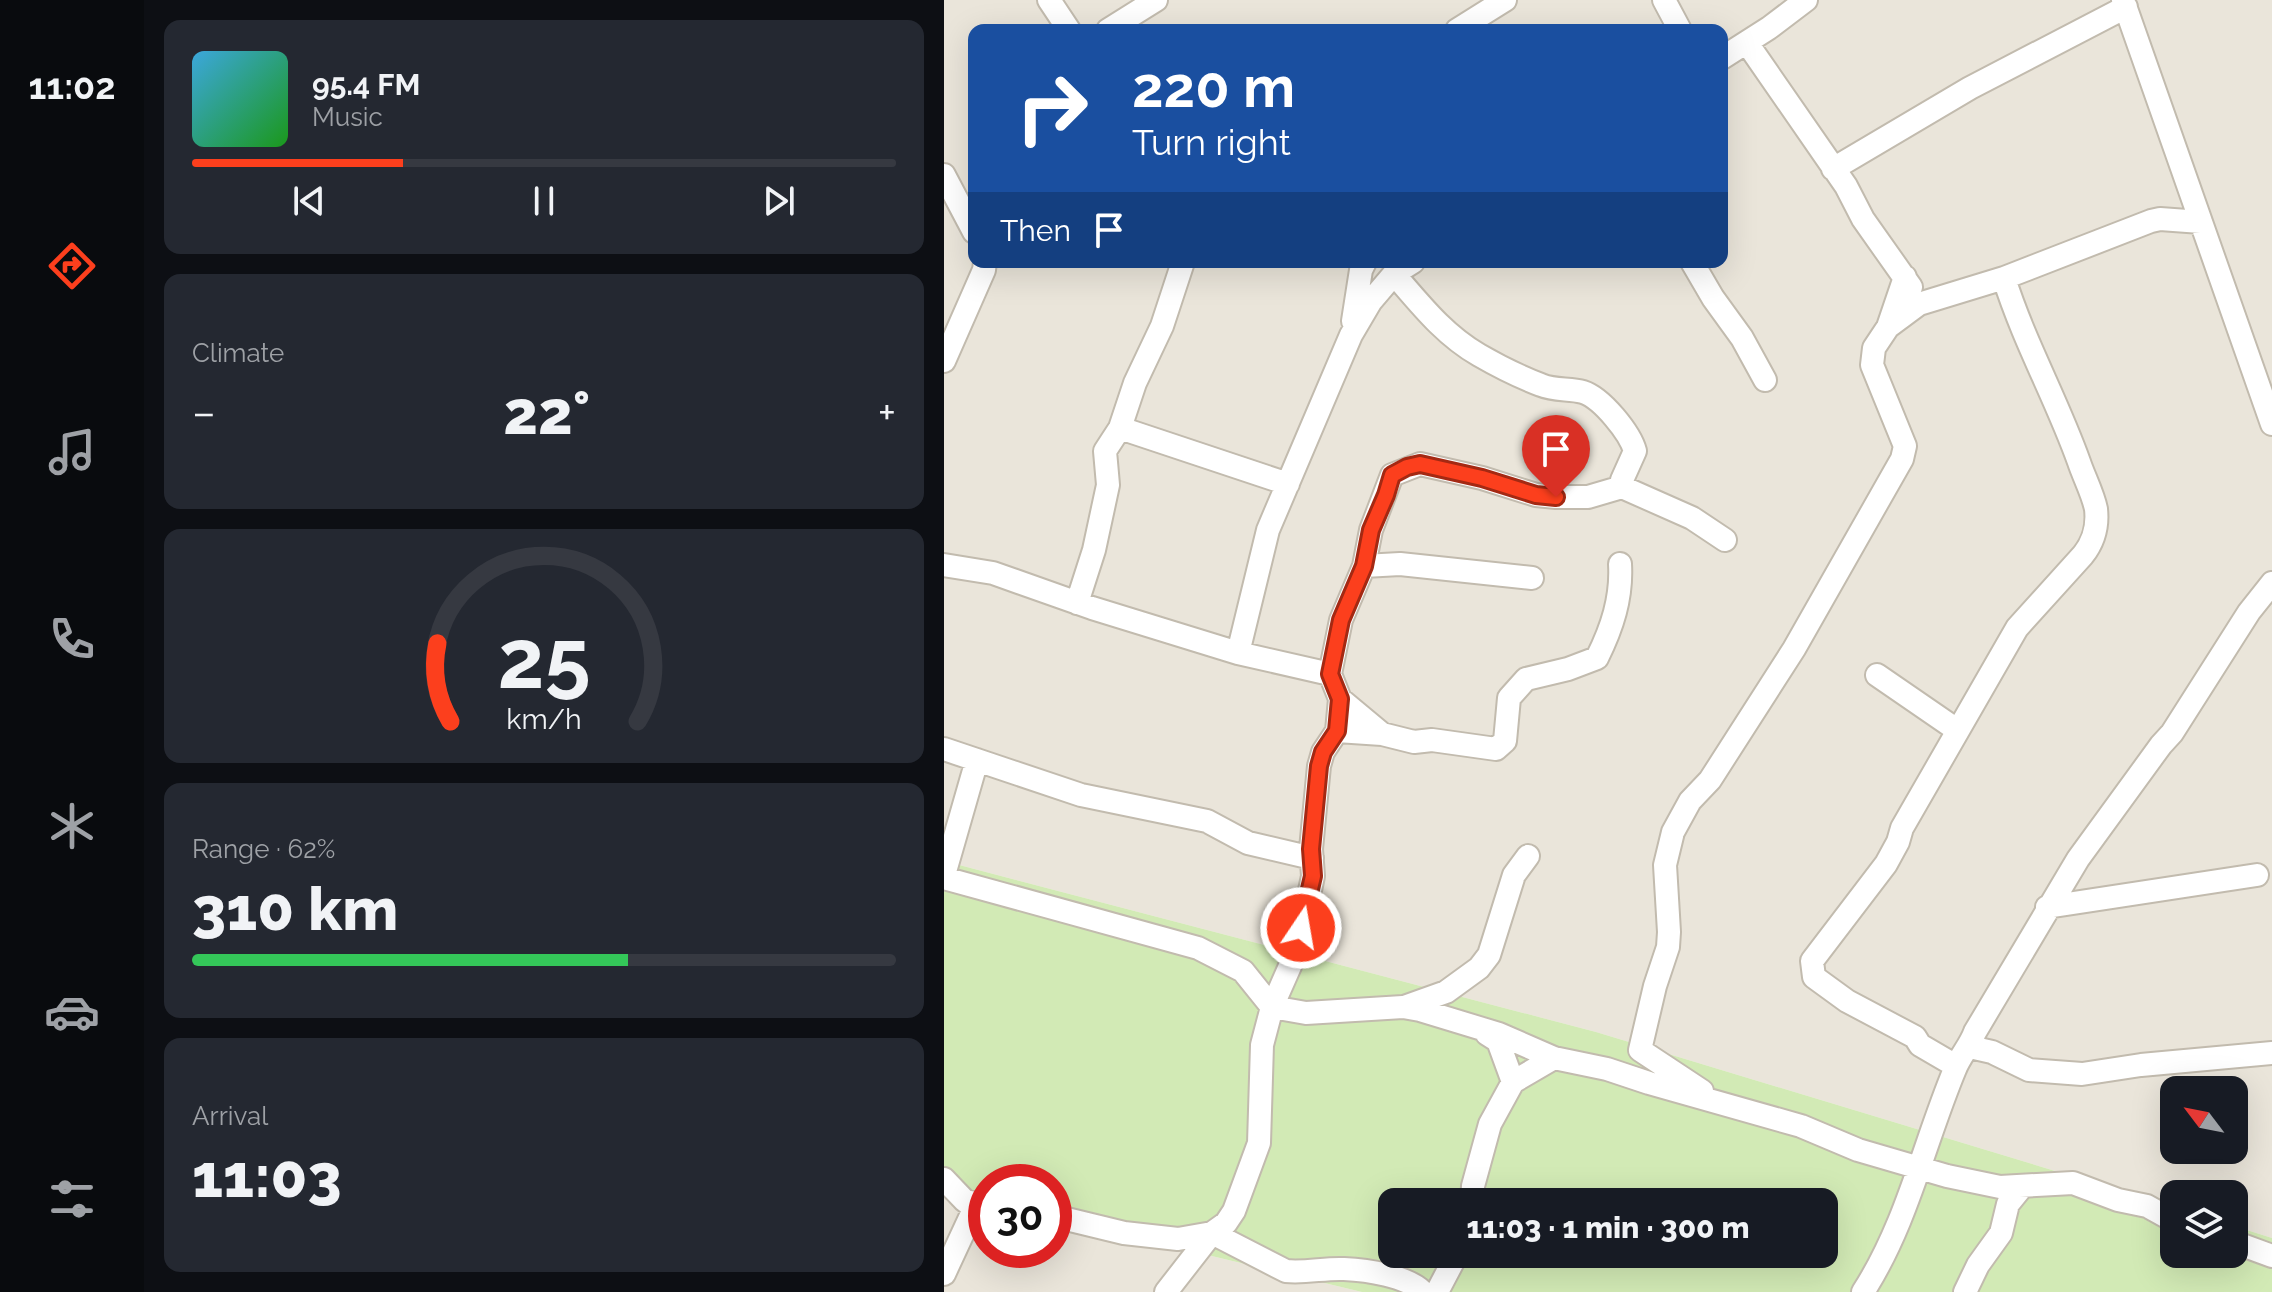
<!DOCTYPE html>
<meta charset="utf-8">
<style>
body{margin:0;font-family:Raleway,sans-serif;background:#242831;color:#f1f3f6;height:100vh;display:flex;flex-direction:column;font-size:30px;white-space:nowrap}
*{box-sizing:border-box;margin:0}
p{font-size:26px;color:#9ea1a6}
.icon{flex:none;width:44px;height:44px;fill:none;stroke:currentColor;stroke-width:2;stroke-linecap:round;stroke-linejoin:round}
.map{position:relative;flex:1;overflow:hidden}
.panel{display:flex;flex-direction:column;gap:20px;padding:20px;background:#0d0f14;width:800px}
.panel>*{flex:none}
.hud{position:absolute;left:24px;top:24px;width:760px;height:244px;border-radius:16px;box-shadow:0 8px 32px #0002;background:#1a4fa0;color:#fff;overflow:hidden}
.needle{width:52px;rotate:302deg}
.buttons{position:absolute;left:1216px;top:1076px;display:grid;gap:16px}
.buttons a{display:grid;place-items:center;width:88px;height:88px;border-radius:16px;background:#171b24;box-shadow:0 8px 32px #0002;font-size:40px}
.speed{position:absolute;left:24px;top:1164px;display:flex;gap:16px;font-size:40px;font-weight:700;text-align:center}
.speed>*{display:grid;place-content:center;width:104px;height:104px;border-radius:50%;background:#171b24;box-shadow:0 8px 32px #0002;line-height:1}
.speed .limit{border:12px solid #d22;background:#fff;color:#111}
.pin{position:absolute;display:grid;place-items:center;width:68px;height:68px;color:#fff;margin:-82px -34px;border-radius:50% 50% 50% 0;rotate:-45deg;box-shadow:0 0 8px #0007}
.pin .icon{rotate:45deg}
.me{position:absolute;width:88px;margin:-44px;rotate:12deg;stroke-linejoin:round;filter:drop-shadow(0 0 6px #0008)}
.turn{display:flex;align-items:center;gap:28px;height:168px;padding:0 32px;font-size:36px}
.turn .icon{width:104px;height:104px;stroke-width:2.5}
.turn b{display:block;font-size:56px;line-height:68px}
.then{display:flex;align-items:center;height:76px;padding:0 32px;background:#0003;gap:16px;font-size:30px}
.big{font-size:60px;font-weight:800;line-height:1.1}
.panel .widget{flex:1;display:flex;flex-direction:column;justify-content:center;gap:12px;min-width:0;padding:0 28px;border-radius:16px;background:#242831}
.panel .dial{align-items:center;gap:0}
.dial svg{height:208px;overflow:visible;fill:none;stroke:#363941;stroke-width:7;stroke-linecap:round;text-anchor:middle}
.dial text{fill:#f1f3f6;stroke:none}
.song{display:flex;align-items:center;gap:24px}
.cover{width:96px;height:96px;border-radius:12px;background:linear-gradient(135deg,hsl(200 70% 55%),hsl(120 70% 35%))}
.played{height:8px;border-radius:4px;background:linear-gradient(90deg,#fc3f1d 30%,#363941 30%)}
.keys{display:flex;justify-content:space-around;direction:ltr}
.heat{display:flex;justify-content:space-between;align-items:center;font-size:44px;direction:ltr}
.charge{height:12px;border-radius:6px;background:linear-gradient(90deg,#34c759 62%,#363941 0)}
.trip{position:absolute;left:434px;top:1188px;width:460px;height:80px;border-radius:16px;background:#171b24;box-shadow:0 8px 32px #0002;font-weight:800;line-height:80px;text-align:center}
main{display:flex;flex:1;min-height:0}
.dock{display:flex;flex-direction:column;width:144px;justify-content:space-around;align-items:center;background:#090b0e;color:#9ea1a6}
.dock .icon{width:56px;height:56px}
.dock .active{color:#fc3f1d}
.dock b{font-size:36px;color:#f1f3f6}
.map>svg:first-child{display:block}
.residential{fill:#eae5da;fill-rule:evenodd}
.green{fill:#d2eab5;fill-rule:evenodd}
.lines{fill:none;stroke-linecap:round;stroke-linejoin:round}
.minor-casing{stroke:#c2bbae;stroke-width:26}
.minor{stroke:#fff;stroke-width:22}
.route-casing{stroke:#a42913;stroke-width:20}
.route{stroke:#fc3f1d;stroke-width:14}
</style>
<main>
<nav class="dock">
<b>11:02</b>
<svg class="icon active" aria-label="directions" viewBox="0 0 24 24"><path d="M12 3l9 9-9 9-9-9zM9 14v-3h6M13 9l2 2-2 2"/></svg>
<svg class="icon" aria-label="music" viewBox="0 0 24 24"><path d="M9 18V5l10-2v13"/><circle cx="6" cy="18" r="3"/><circle cx="16" cy="16" r="3"/></svg>
<svg class="icon" aria-label="phone" viewBox="0 0 24 24"><path d="M5 4h4l2 5-3 2q2 4 5 5l2-3 5 2v4C11 20 4 13 5 4z"/></svg>
<svg class="icon" aria-label="climate" viewBox="0 0 24 24"><path d="M12 3v18M4 7l16 10M4 17L20 7"/></svg>
<svg class="icon" aria-label="car" viewBox="0 0 24 24"><path d="M5 17H2v-5l4-1 3-4h7l3 4 3 1v5h-3M9 17h6M6 11h13"/><circle cx="7" cy="17" r="2"/><circle cx="17" cy="17" r="2"/></svg>
<svg class="icon" aria-label="filters" viewBox="0 0 24 24"><path d="M4 7h16M4 17h16"/><circle cx="9" cy="7" r="2"/><circle cx="15" cy="17" r="2"/></svg>
</nav>
<section class="panel">
<div class="widget">
<div class="song"><i class="cover"></i><div><b>95.4 FM</b><p>Music</p></div></div>
<div class="played"></div>
<div class="keys"><svg class="icon" aria-label="previous" viewBox="0 0 24 24"><path d="M18 5L8 12l10 7zM5 5v14"/></svg><svg class="icon" aria-label="pause" viewBox="0 0 24 24"><path d="M8 5v14M16 5v14"/></svg><svg class="icon" aria-label="next" viewBox="0 0 24 24"><path d="M6 5l10 7-10 7zM19 5v14"/></svg></div>
</div>
<div class="widget"><p>Climate</p>
<div class="heat"><a>−</a><b class="big">22°</b><a>+</a></div>
</div>
<div class="widget dial"><svg viewBox="0 0 100 80">
<path d="M14 69A42 42 0 1 1 86 69"/>
<path d="M14 69A42 42 0 0 1 9 39" stroke="#fc3f1d"/>
<text x="50" y="56" font-size="32" font-weight="700">25</text>
<text x="50" y="72" font-size="11">km/h</text>
</svg></div>
<div class="widget"><p>Range · 62%</p><b class="big">310 km</b><div class="charge"></div></div>
<div class="widget"><p>Arrival</p><b class="big">11:03</b></div>
</section>
<div class="map">
<svg width="1328" height="1292" viewBox="0 0 1328 1292">
<rect width="100%" height="100%" fill="#f6f3ec"/>
<path class="residential" d="M0 0H1328V1238L1290 1226V1194H1230V1207L652 1032 0 861ZM30 30H778V262H30ZM1230 1090H1290V1150H1230Z
M0 1188 42 1200V1250H110V1218L418 1292H0Z"/>
<path class="green" d="M0 861 652 1032 1230 1207V1254H1290V1226L1328 1238V1292H418L110 1218V1182H42V1200L0 1188ZM448 1202H880V1254H448Z"/>
<g class="lines">
<g class="minor-casing">
<path id="minor" d="M105 0 125 30
M720 0 736 30
M1179 0 1328 424
M164 30 212 0
M513 30 561 0
M803 43 902 186 919 219 967 287
M778 58 825 28 862 0
M889 169 1026 88 1182 7
M0 175 30 232
M748 262 769 298 798 338 821 380
M450 274C476 304 500 335 535 355 554 366 576 377 597 385 611 391 626 388 639 392 658 398 686 433 691 451L678 480V487
M409 321 417 270 421 262
M944 327 975 304 1060 278 1207 221 1216 219 1257 222
M0 361 40 270 41 262
M176 428 344 484
M0 565 49 573 148 608 294 653 386 674
M420 566 456 564 588 578
M133 603 150 550 164 485 161 451 176 428 191 383 218 326 239 262
M294 653 324 530 407 335 427 301 450 274 469 262
M933 675 1013 730
M396 699 438 734
M393 731 438 734 470 742 488 740 552 749 561 741 565 698 582 679 624 669 653 658C668 628 678 598 676 564
M0 749 137 795 263 821 304 843 368 858
M0 875 33 760
M0 878 254 948 299 971 328 1007 362 1013 459 1007 476 1010 555 1034 610 1058 663 1069 705 1083 857 1126 914 1150 1003 1176 1056 1187 1129 1183 1174 1200 1203 1206 1230 1221
M1103 907 1313 875
M460 1007 502 992 535 968 545 955 570 875 584 856
M1026 1047 1048 1052 1085 1070 1138 1074 1197 1065 1328 1053
M1012 1066 976 1045 971 1037 903 1001 870 977 868 961 942 864 954 842 958 828 1073 628 1139 555C1150 541 1154 527 1152 509 1149 494 1140 477 1135 462 1113 400 1080 342 1060 278
M569 1082 610 1058
M758 1091 696 1050 711 986 724 947 725 932 721 865 729 832 746 801 766 780 850 649 958 459 961 446 928 365 930 348 944 327 961 277
M0 1179 21 1201 42 1205
M528 1202 529 1186 546 1124 569 1082 554 1041 543 1034
M110 1216 180 1233 234 1239 268 1233 342 1271C362 1273 381 1268 400 1269 423 1270 463 1276 479 1292
M1290 1242 1328 1256
M0 1274 32 1205
M222 1292 268 1233 282 1223 290 1211 315 1143 318 1045 328 1007 354 948 369 876 367 849 375 766 379 752 393 731 396 699 386 674 397 620 420 566 427 530 448 475 476 464 538 478 592 495 612 497H644L678 487 748 518 781 540
M493 1292 513 1254
M919 1292C963 1224 980 1143 1011 1069 1016 1056 1026 1046 1031 1032L1134 859 1217 745 1228 733 1305 612 1328 583
M1021 1292 1034 1265 1057 1233 1064 1204 1077 1188"/>
</g>
<use href="#minor" class="minor"/>
</g>
<g class="lines">
<g class="route-casing">
<path id="route" d="M357 928 369 876 367 849 375 766 379 752 393 731 396 699 386 674 397 620 420 566 427 530 442 495 448 475 463 467 476 464 538 478 592 495 612 497"/>
</g>
<use href="#route" class="route"/>
</g>
</svg>
<div class="buttons">
<a><svg class="needle" viewBox="-14 -14 28 28"><path d="M0-13l5 13h-10z" fill="#e53935"/><path d="M0 13l5-13h-10z" fill="#9ea1a6"/></svg></a>
<a><svg class="icon" aria-label="layers" viewBox="0 0 24 24"><path d="M12 4l9 5-9 5-9-5zM3 14l9 5 9-5"/></svg></a>
</div>
<div class="speed"><div class="limit">30</div></div>
<div class="pin" style="left:612px;top:497px;background:#d93025"><svg class="icon" aria-label="arrive" viewBox="0 0 24 24"><path d="M6 21V4h12l-3 4 3 4H6"/></svg></div>
<svg class="me" style="left:357px;top:928px" viewBox="-20 -20 40 40"><circle r="17" fill="#fc3f1d" stroke="#fff" stroke-width="3"/><path d="M0-11L8 9 0 5-8 9z" fill="#fff"/></svg>
<div class="trip">11:03 · 1 min · 300 m</div>
<div class="hud">
<div class="turn"><svg class="icon" aria-label="right" viewBox="0 0 24 24"><path d="M7 20v-9h11M14 6l5 5-5 5"/></svg><div><b>220 m</b>Turn right</div></div>
<div class="then">Then<svg class="icon" aria-label="arrive" viewBox="0 0 24 24"><path d="M6 21V4h12l-3 4 3 4H6"/></svg></div>
</div>
</div>
</main>
